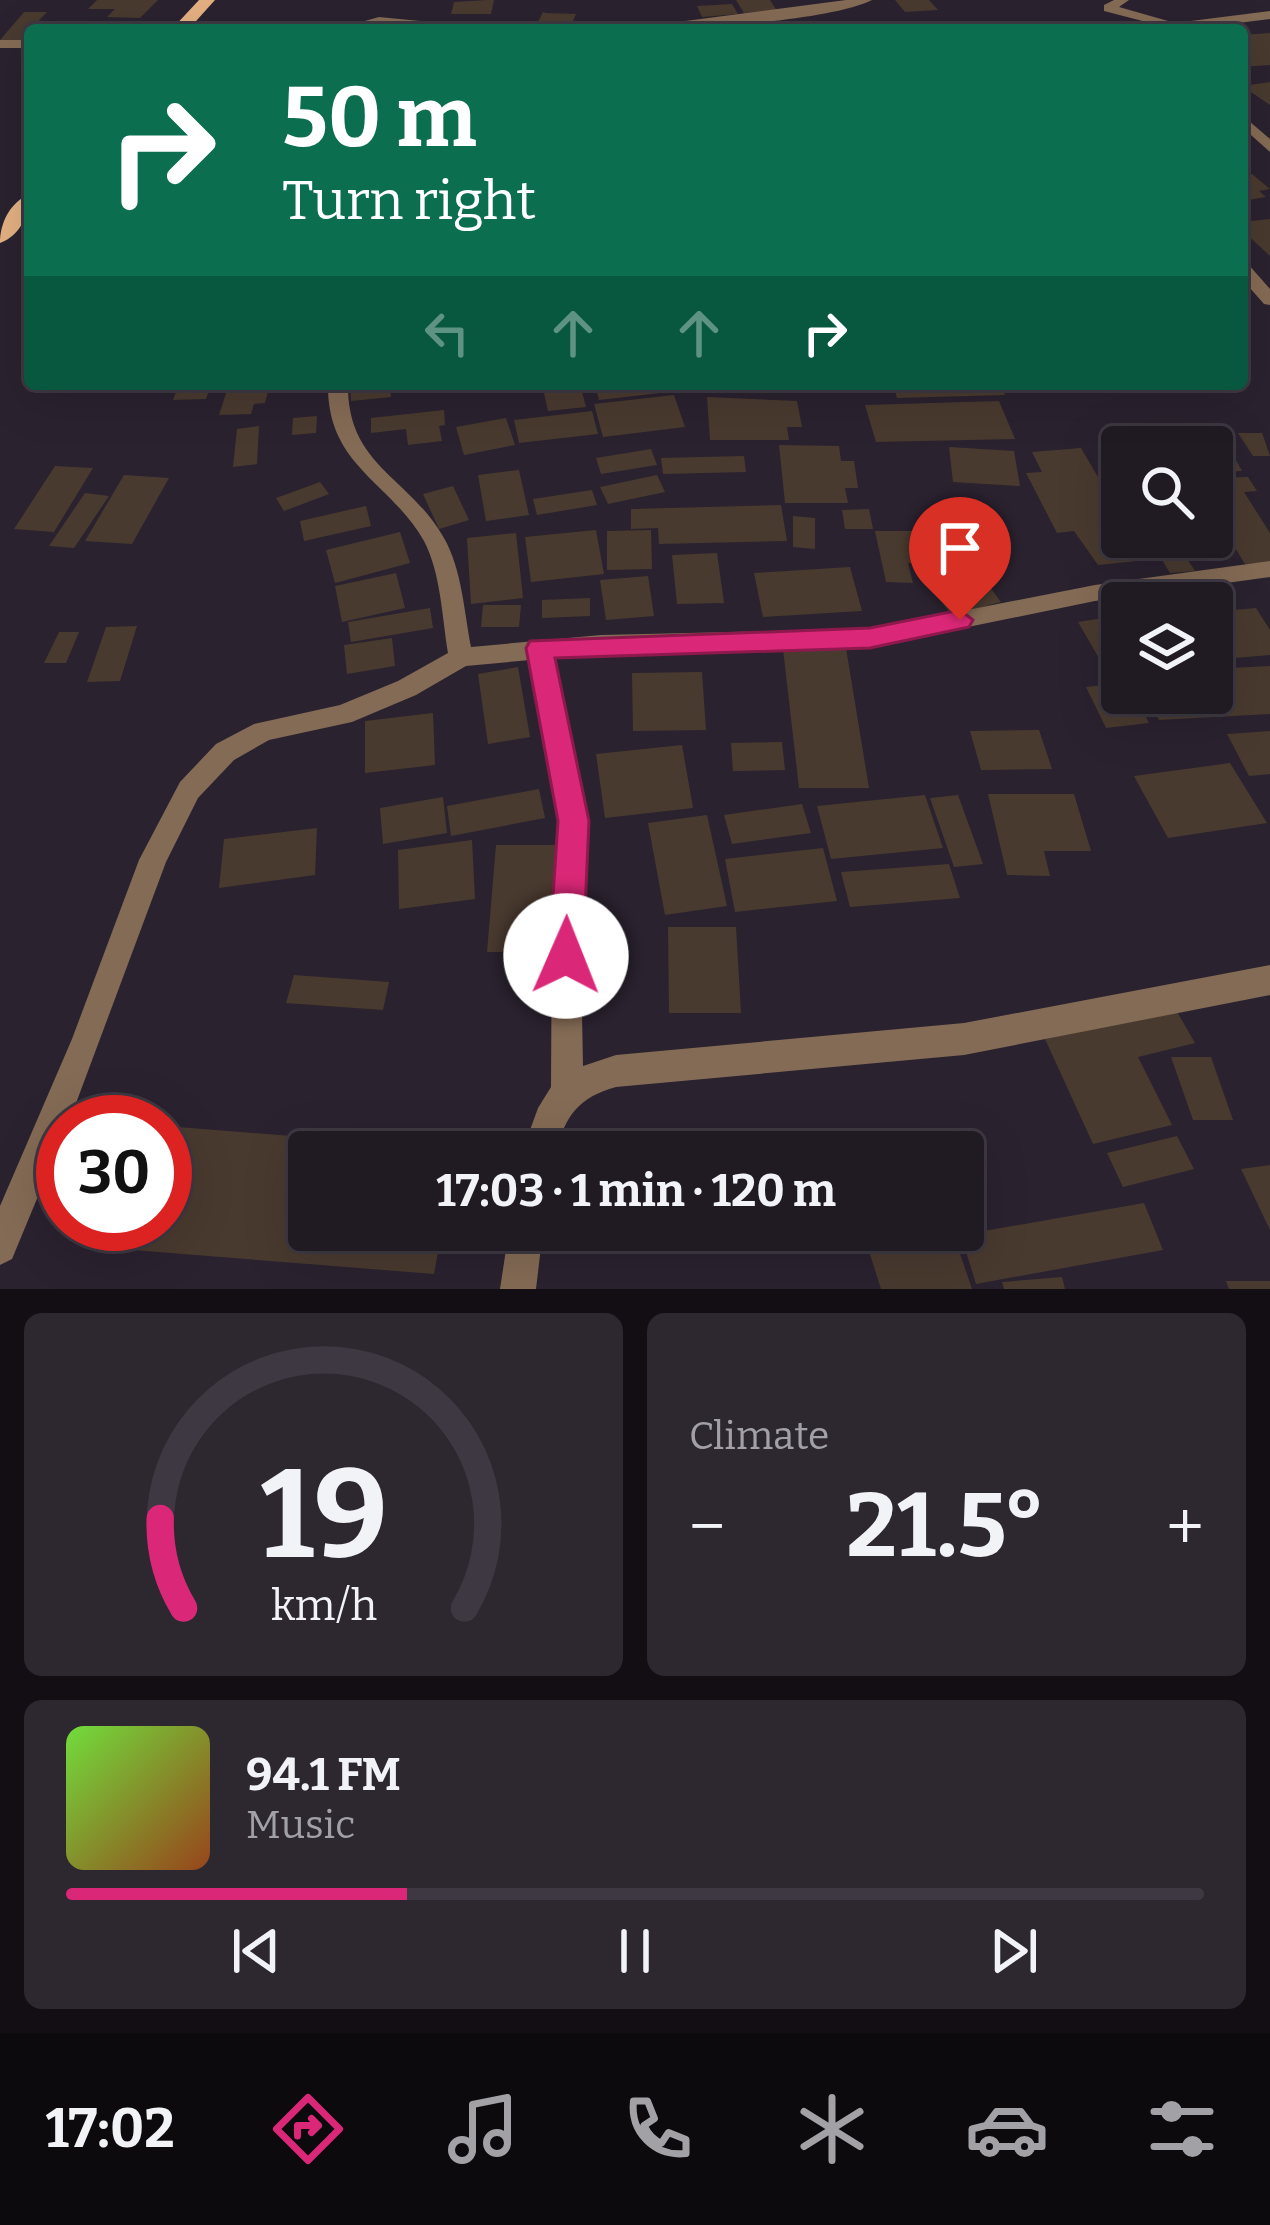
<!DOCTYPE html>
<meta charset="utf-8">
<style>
body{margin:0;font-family:Bitter,serif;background:#2d2730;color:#f1f3f6;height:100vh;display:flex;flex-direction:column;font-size:45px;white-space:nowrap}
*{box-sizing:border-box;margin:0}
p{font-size:39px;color:#a2a1a6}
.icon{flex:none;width:66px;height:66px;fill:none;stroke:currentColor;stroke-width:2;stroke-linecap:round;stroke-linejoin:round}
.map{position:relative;height:1289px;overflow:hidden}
.panel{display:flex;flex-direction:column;gap:24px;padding:24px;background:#120e13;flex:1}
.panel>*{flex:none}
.guide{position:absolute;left:24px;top:24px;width:1224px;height:366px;border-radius:12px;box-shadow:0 12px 48px #0002,0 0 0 3px #3d3841;background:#0b6e4f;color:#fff;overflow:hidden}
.tools{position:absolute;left:1101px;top:426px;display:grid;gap:24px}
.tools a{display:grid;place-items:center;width:132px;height:132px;border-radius:12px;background:#201a23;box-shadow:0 12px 48px #0002,0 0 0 3px #3d3841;font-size:60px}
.speed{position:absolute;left:36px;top:1095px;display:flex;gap:24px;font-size:60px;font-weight:700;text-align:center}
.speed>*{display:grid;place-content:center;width:156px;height:156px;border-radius:50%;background:#201a23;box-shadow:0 12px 48px #0002,0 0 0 3px #3d3841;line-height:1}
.speed .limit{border:18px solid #d22;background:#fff;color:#111}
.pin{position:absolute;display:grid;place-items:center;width:102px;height:102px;color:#fff;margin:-123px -51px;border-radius:50% 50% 50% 0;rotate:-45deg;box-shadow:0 0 12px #0007}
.pin .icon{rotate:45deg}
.me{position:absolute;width:132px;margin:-66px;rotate:1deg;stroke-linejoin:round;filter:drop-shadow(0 0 9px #0008)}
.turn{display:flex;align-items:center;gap:42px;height:252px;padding:0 60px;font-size:54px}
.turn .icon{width:156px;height:156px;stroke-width:2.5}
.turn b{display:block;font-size:84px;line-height:102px}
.lanes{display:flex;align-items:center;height:114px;padding:0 60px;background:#0003;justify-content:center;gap:60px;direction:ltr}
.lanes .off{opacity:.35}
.big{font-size:90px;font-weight:700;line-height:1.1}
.panel .tile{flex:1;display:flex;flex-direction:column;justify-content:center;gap:18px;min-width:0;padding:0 42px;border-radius:18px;background:#2d2730}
.panel .dial{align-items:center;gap:0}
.dial svg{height:312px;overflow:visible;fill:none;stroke:#3d3841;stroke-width:7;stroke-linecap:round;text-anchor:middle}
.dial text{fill:#f1f3f6;stroke:none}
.song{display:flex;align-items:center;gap:36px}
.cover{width:144px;height:144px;border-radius:18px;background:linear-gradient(135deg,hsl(100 70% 55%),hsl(20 70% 35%))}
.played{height:12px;border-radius:6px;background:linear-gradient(90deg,#db2777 30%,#3d3841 30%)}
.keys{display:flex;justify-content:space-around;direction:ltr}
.heat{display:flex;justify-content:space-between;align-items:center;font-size:66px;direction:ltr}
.panel .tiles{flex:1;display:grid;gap:24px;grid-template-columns:1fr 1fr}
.tile:last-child{grid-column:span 2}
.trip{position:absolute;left:288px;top:1131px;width:696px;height:120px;border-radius:12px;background:#201a23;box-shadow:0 12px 48px #0002,0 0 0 3px #3d3841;font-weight:700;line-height:120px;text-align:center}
.menu{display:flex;height:192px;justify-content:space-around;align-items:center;background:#0d0a0e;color:#a2a1a6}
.menu .icon{width:84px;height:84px}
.menu .active{color:#db2777}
.menu b{font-size:54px;color:#f1f3f6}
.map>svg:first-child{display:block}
.building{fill:#493a2f}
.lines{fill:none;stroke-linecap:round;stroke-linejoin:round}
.minor{fill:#846b55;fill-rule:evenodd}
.primary{fill:#e3b082;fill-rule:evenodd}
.route{fill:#db2777;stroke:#8e194d;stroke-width:3}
</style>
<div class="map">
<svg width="1270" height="1289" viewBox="0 0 1270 1289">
<rect width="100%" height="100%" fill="#2a222f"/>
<path class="building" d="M97 0H158L140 18 107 17 115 9H88Z
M487 0H494L491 14H451L454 2Z
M736 0H770L777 11 744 13Z
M895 0H929L938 10 905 12Z
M732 4 738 14 702 17 697 6Z
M24 12H47L30 30V41L0 40Z
M543 12 546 13 576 14 570 28 553 30 536 26Z
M1270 33V65L1242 67V55H1246L1242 35Z
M1270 82V105L1242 86Z
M1252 174 1270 189 1259 191 1266 197 1242 201V176Z
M1270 219V256L1242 230V222Z
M179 384H211L206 399 173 400Z
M229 384H281L279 391H268L265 403 254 404 251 414 219 415Z
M350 384H390L391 397 351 401Z
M542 384H580L586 407 548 411Z
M595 384H676L678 391 599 400Z
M893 384H1001L1005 395 897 398Z
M674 395 685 427 603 437 594 404Z
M707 397 797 401 802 427H787L789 440H710Z
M999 401 1015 439 876 442 865 405Z
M444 410 445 425 439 426 442 441 408 445 406 429 371 433V418Z
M592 411 598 434 519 443 514 420Z
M317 416 316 433 292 435 293 418Z
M506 418 515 445 464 455 456 427Z
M259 426 257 464 233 467 237 429Z
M1238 433H1262L1270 456H1253Z
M779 445 839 446 841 461H854L858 488H845L848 503H785Z
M949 447 1014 451 1020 486 953 482Z
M1081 448 1122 518V537H1133L1147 560 1098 565 1074 531 1057 533 1026 473 1042 472 1032 452Z
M651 449 657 465 601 474 596 458Z
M1212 451H1231L1242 471 1212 472Z
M744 456 746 472 663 474 661 458Z
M55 466 93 468 54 532 14 529Z
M519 470 529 515 486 521 478 475Z
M1122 470V506H1118L1102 471Z
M124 475 169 478 132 544 85 541Z
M657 475 665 492 608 504 600 487Z
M1248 477 1257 491 1244 492 1270 533V563L1245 564 1212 510V497L1221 496 1212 478Z
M320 482 329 494 284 511 276 498Z
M453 486 469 520 439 529 423 494Z
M592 490 597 505 537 515 533 499Z
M85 493 109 496 74 548 49 546Z
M781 505 787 541 659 544 658 528 631 529V509Z
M366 506 371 526 304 541 300 521Z
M869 509 873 529H845L842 510Z
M793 516 815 518V549L793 547Z
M596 530 604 574 531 582 525 537Z
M651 530 652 569 607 570V531Z
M875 531H939L947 563H908L913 583 886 582Z
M400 532 410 563 335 583 326 550Z
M516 533 523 598 471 604 467 538Z
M1173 537 1195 571 1170 573 1149 539Z
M717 553 724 603 677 604 672 555Z
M850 567 862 611 763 617 754 573Z
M975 567 1001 602 951 615 926 579Z
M396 573 405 608 342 622 335 586Z
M648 576 654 616 606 620 600 580Z
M590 598V616L542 618V600Z
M483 605H521L519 627H481Z
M430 608 433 628 351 642 348 622Z
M1256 608 1270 630V655L1212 660V612Z
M1122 615V662L1103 665 1078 622Z
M137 626 120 681 87 682 106 627Z
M59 632H79L66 663H44Z
M392 638 395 666 347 674 344 645Z
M846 648 869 788H799L783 649Z
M1270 666V714L1159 720 1146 693H1212V669Z
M518 667 530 737 488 744 478 674Z
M702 672 706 730 633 731 632 673Z
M1122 683V693H1133L1149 723 1106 728 1086 687Z
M433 713 435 765 365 773V721Z
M1039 730 1052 769 981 770 970 731Z
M1270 731V774L1249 776 1227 734Z
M782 742 785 770 733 771 731 743Z
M682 745 693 808 605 818 596 754Z
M1230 763 1267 823 1168 838 1134 776Z
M539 789 545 818 451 836 447 806Z
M988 794H1074L1091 851H1044L1050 876 1007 875Z
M925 795 943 848 831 859 817 806Z
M958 795 983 864 954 867 930 798Z
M443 797 447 833 383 844 380 808Z
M802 804 811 833 732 844 724 815Z
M707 815 727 906 665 915 648 823Z
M317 828 315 875 219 888 224 839Z
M472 840 475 899 399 909 398 850Z
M496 845H556L551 952H487Z
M823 848 837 901 735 912 725 859Z
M949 864 960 898 850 907 841 872Z
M668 927H736L741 1013H669Z
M294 975 389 982 383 1010 286 1003Z
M1176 1010 1195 1043 1138 1057 1172 1125 1093 1144 1045 1039Z
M1171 1057H1211L1233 1120H1193Z
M165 1126 457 1149 309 1152V1230H442L434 1274 82 1246 89 1224H165Z
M1177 1136 1194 1169 1123 1187 1107 1153Z
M1270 1165V1230L1241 1169Z
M1144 1203 1163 1250 976 1284 961 1235Z
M673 1230H715L717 1248 675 1251Z
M952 1230 972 1289H881L868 1248Z
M1062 1277 1065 1289H1004L1002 1282Z
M1226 1281H1270V1289H1229Z"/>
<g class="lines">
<path class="minor" d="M846 0H872C825 23 673 30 616 30Z
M1114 0H1129L1119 7 1175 23 1270 11V19L1182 30H1146L1158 25 1104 11V5Z
M379 17 471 26 477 30 379 25 333 30Z
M184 21 231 26 237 30 180 28V22Z
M0 40H30V48H0Z
M1242 115 1270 139V152L1242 127Z
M1242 263 1248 264 1270 289V305L1264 304 1242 279Z
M328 384H348C347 466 409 476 444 538 462 570 464 611 471 647L601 635 870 629 1095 585 1270 561V577L1095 601 870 647 554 658 588 821 580 910 583 1066 616 1055 964 1023 1270 965V995L964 1055 616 1087C579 1097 565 1116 556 1152H522L538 1108 551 1087 552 910 560 821 530 660 466 666 416 695 352 722 269 740 234 760 198 798 166 862 69 1122H63V1136L12 1259 0 1265V1206L72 1039 139 860 180 782 216 744 254 724 340 705 398 681 448 653C442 617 441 574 424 541 389 480 327 466 328 384Z
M509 1230H543L536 1289H500Z"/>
<path class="primary" d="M199 0H215L188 30H171Z
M30 194C30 214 20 236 0 243 0 223 10 202 30 194Z"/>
</g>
<path class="route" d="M960 610 973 620 969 627 870 648 555 658 589 821 583 956 578 967 566 972 554 967 549 956 558 821 526 648 530 641 870 628Z"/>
</svg>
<div class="tools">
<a><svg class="icon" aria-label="search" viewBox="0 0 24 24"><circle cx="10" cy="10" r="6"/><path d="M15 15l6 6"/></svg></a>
<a><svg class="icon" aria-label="layers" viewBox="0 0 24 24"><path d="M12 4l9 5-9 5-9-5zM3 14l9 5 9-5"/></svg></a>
</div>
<div class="speed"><div class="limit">30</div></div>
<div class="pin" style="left:960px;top:620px;background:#d93025"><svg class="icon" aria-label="arrive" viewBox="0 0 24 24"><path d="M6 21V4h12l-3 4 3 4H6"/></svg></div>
<svg class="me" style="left:566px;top:956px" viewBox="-20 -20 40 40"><circle r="19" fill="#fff"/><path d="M0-13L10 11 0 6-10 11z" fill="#db2777"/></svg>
<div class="trip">17:03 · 1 min · 120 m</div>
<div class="guide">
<div class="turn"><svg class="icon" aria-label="right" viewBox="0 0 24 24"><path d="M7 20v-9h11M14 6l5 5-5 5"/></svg><div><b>50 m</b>Turn right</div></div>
<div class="lanes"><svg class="icon off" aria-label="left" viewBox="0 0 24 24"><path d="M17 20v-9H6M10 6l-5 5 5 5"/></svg><svg class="icon off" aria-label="ahead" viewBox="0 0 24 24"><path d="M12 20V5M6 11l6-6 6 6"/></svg><svg class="icon off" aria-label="ahead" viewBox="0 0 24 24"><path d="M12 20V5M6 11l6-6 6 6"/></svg><svg class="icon" aria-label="right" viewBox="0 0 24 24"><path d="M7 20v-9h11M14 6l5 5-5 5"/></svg></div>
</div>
</div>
<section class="panel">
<div class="tiles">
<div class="tile dial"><svg viewBox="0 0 100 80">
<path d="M14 69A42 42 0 1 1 86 69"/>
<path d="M14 69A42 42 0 0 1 8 46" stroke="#db2777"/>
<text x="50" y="56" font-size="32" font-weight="700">19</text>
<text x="50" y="72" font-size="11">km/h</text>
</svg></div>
<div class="tile"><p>Climate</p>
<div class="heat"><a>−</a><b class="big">21.5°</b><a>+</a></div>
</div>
<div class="tile">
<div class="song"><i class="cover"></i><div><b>94.1 FM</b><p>Music</p></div></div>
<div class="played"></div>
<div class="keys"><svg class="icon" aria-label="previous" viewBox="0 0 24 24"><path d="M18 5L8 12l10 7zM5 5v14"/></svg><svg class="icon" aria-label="pause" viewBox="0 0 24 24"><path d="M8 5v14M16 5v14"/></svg><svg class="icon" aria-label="next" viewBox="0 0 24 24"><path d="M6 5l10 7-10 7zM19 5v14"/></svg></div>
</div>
</div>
</section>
<nav class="menu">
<b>17:02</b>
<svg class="icon active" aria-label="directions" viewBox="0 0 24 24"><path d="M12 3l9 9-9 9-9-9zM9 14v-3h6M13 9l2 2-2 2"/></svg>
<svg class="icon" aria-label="music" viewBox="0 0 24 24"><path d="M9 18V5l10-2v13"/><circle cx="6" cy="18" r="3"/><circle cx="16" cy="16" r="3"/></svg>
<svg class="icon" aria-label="phone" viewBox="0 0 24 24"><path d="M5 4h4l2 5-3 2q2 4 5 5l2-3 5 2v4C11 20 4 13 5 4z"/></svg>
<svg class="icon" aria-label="climate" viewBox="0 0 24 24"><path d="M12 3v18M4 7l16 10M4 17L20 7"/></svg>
<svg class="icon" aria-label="car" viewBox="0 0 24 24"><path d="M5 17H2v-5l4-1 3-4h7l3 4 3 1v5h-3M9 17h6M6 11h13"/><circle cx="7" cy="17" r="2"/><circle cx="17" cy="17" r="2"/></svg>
<svg class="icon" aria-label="filters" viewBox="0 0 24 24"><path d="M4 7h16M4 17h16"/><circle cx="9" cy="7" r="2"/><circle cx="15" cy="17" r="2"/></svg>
</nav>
